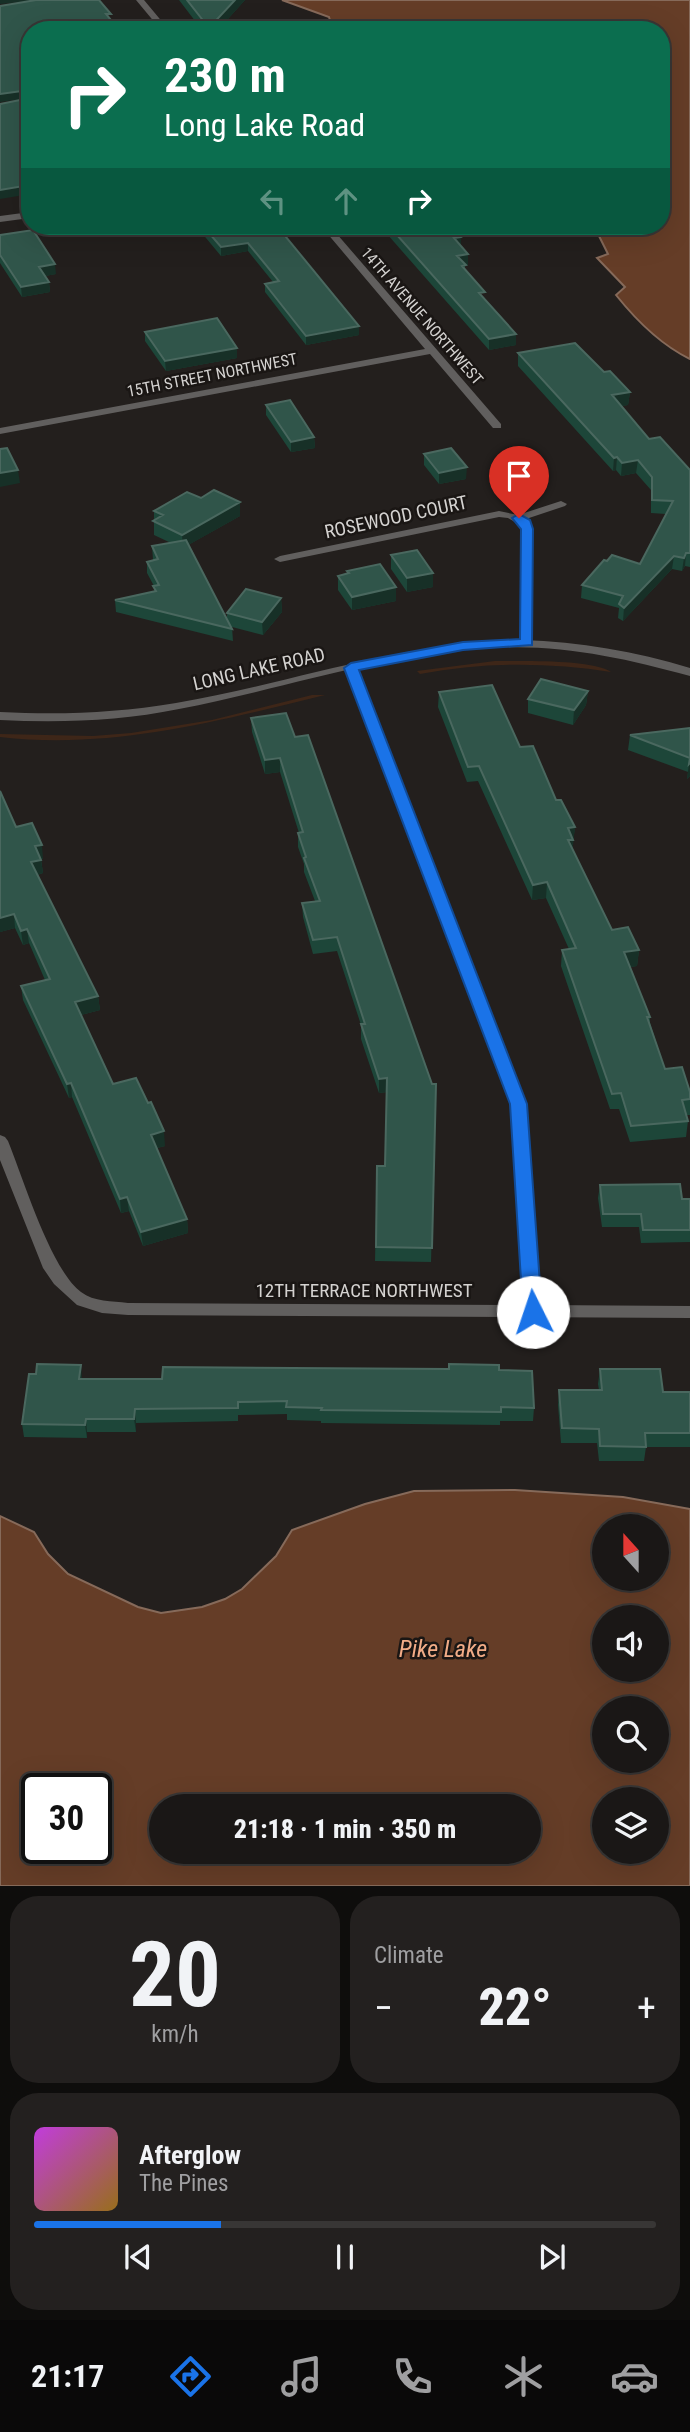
<!DOCTYPE html>
<meta charset="utf-8">
<style>
body{margin:0;font-family:"Roboto Condensed",sans-serif;background:#23201f;color:#f1f3f6;height:100vh;display:flex;flex-direction:column;font-size:26px;white-space:nowrap}
*{box-sizing:border-box;margin:0}
p{font-size:23px;color:#9f9fa1}
.icon{flex:none;width:38px;height:38px;fill:none;stroke:currentColor;stroke-width:2;stroke-linecap:round;stroke-linejoin:round}
.map{position:relative;height:1886px;overflow:hidden}
.details{display:flex;flex-direction:column;gap:10px;padding:10px;background:#0e0d0c;flex:1}
.details>*{flex:none}
.banner{position:absolute;left:21px;top:21px;width:649px;height:214px;border-radius:28px;box-shadow:0 7px 28px #0002,0 0 0 2px #383635;background:#0b6e4f;color:#fff;overflow:hidden}
.needle{width:46px;rotate:339deg}
.tools{position:absolute;left:592px;top:1514px;display:grid;gap:14px}
.tools a{display:grid;place-items:center;width:77px;height:77px;border-radius:50%;background:#1a1716;box-shadow:0 7px 28px #0002,0 0 0 2px #383635;font-size:35px}
.speed{position:absolute;left:21px;top:1773px;display:flex;gap:14px;font-size:35px;font-weight:700;text-align:center}
.speed>*{display:grid;place-content:center;width:91px;height:91px;border-radius:50%;background:#1a1716;box-shadow:0 7px 28px #0002,0 0 0 2px #383635;line-height:1}
.speed .limit{border:4px solid #111;border-radius:10px;background:#fff;color:#111}
.pin{position:absolute;display:grid;place-items:center;width:60px;height:60px;color:#fff;margin:-72px -30px;border-radius:50% 50% 50% 0;rotate:-45deg;box-shadow:0 0 7px #0007}
.pin .icon{rotate:45deg}
.me{position:absolute;width:77px;margin:-38px;rotate:356deg;stroke-linejoin:round;filter:drop-shadow(0 0 5px #0008)}
.turn{display:flex;align-items:center;gap:24px;height:147px;padding:0 28px;font-size:32px}
.turn .icon{width:91px;height:91px;stroke-width:2.5}
.turn b{display:block;font-size:49px;line-height:60px}
.lanes{display:flex;align-items:center;height:66px;padding:0 28px;background:#0003;justify-content:center;gap:35px;direction:ltr}
.lanes .off{opacity:.35}
.big{font-size:52px;font-weight:800;line-height:1.1}
.details .widget{flex:1;display:flex;flex-direction:column;justify-content:center;gap:10px;min-width:0;padding:0 24px;border-radius:28px;background:#23201f}
.details .dial{align-items:center;gap:0}
.dial b{font-size:91px;line-height:1}
.song{display:flex;align-items:center;gap:21px}
.cover{width:84px;height:84px;border-radius:10px;background:linear-gradient(135deg,hsl(290 70% 55%),hsl(40 70% 35%))}
.played{height:7px;border-radius:4px;background:linear-gradient(90deg,#1a73e8 30%,#383635 30%)}
.keys{display:flex;justify-content:space-around;direction:ltr}
.heat{display:flex;justify-content:space-between;align-items:center;font-size:38px;direction:ltr}
.details .tiles{flex:1;display:grid;gap:10px;grid-template-columns:1fr 1fr}
.widget:last-child{grid-column:span 2}
.trip{position:absolute;left:149px;top:1794px;width:392px;height:70px;border-radius:35px;background:#1a1716;box-shadow:0 7px 28px #0002,0 0 0 2px #383635;font-weight:800;line-height:70px;text-align:center}
.tab-bar{display:flex;height:112px;justify-content:space-around;align-items:center;background:#0a0909;color:#9f9fa1}
.tab-bar .icon{width:49px;height:49px}
.tab-bar .current{color:#1a73e8}
.tab-bar b{font-size:32px;color:#f1f3f6}
.map>svg:first-child{display:block}
.green{fill:#3e2618}
.water{fill:#653d27;stroke:#866a5a;stroke-width:2;fill-rule:evenodd}
.lines{fill:none;stroke-linecap:round;stroke-linejoin:round}
.minor{fill:#615f5e;fill-rule:evenodd}
.tertiary{fill:#615f5e;fill-rule:evenodd}
.wall{fill:#1d4639}
.shaded-wall{fill:#173027}
.building{fill:#30554a;stroke:#4a685f;stroke-width:2}
.route{fill:#1a73e8;stroke:#114b97;stroke-width:2}
.labels{text-anchor:middle;dominant-baseline:central;stroke-width:5;stroke-linejoin:round;paint-order:stroke}
.far-street-label{font-size:16px;fill:#d4d2d0;stroke:#1a1614}
.street-label{font-size:19px;fill:#d4d2d0;stroke:#1a1614}
.near-water-label{font-size:24px;font-style:italic;fill:#f2ac87;stroke:#1a1614}
</style>
<div class="map">
<svg width="690" height="1886" viewBox="0 0 690 1886">
<rect width="100%" height="100%" fill="#231f1d"/>
<path class="green" d="M495 661C520 661 594 659 611 672 547 662 483 662 420 674L417 671Z
M312 695H325C219 721 111 750 0 737V734L93 736 131 733 212 720Z"/>
<path class="water" d="M282 0H690V359C661 345 636 320 616 295L625 287 597 258 608 254 599 236 606 233 603 226H662V30H333L329 17Z
M515 1490 623 1497 690 1509V1886H0V1516L34 1532 48 1554 68 1574 138 1607 161 1613 202 1607 225 1599 242 1589 276 1556 292 1530 365 1504 414 1491ZM604 1526H656V1578H604ZM604 1617H656V1670H604ZM604 1708H656V1760H604ZM37 1788H96V1848H37ZM604 1799H656V1852H604ZM161 1806H528V1852H161Z"/>
<g class="lines">
<path class="minor" d="M136 0H144L169 30H161Z
M30 212V218L0 222V216Z
M321 226H330L501 424V428H493L430 354 0 434V428L425 349Z
M561 501 567 504 565 506 526 519 533 529V643L527 647 521 643V529L520 525 508 518 499 517 280 562 274 559 280 556 499 511 518 515Z
M351 664 357 668 527 1104 541 1305 690 1306V1318L128 1315 102 1313 77 1305 54 1284 43 1268 0 1160V1135L5 1137 8 1141C23 1178 51 1270 81 1292 94 1302 112 1301 128 1303L524 1305 511 1104 345 668Z"/>
<path class="tertiary" d="M522 640C580 642 635 651 690 668V676C623 658 562 644 491 648 385 653 283 689 179 709 120 721 61 723 0 720V712C61 715 116 713 176 703 293 683 401 642 522 640Z"/>
</g>
<path class="wall" d="M179 0H245L218 30H202Z
M196 226H277L359 326V335L306 345 265 292V284L273 282 248 251 221 256Z
M380 226H452L468 265H465V270L484 299 516 334V345L489 350Z
M0 235 56 274 45 276 49 282 50 292 22 297 0 263Z
M145 332 237 348V358L166 371 145 341Z
M518 353 604 372 630 392 628 405 621 406 649 439 690 470V567L685 566 682 571 672 569 623 621 618 618 619 608 581 598 582 585 607 561 640 564 666 514 651 513V490L636 473 621 476 616 470 613 471 518 366Z
M266 405 314 437 315 448 291 452 266 415Z
M424 454 466 479 439 484 424 465Z
M201 498 240 502V516L188 545 227 620V613L281 598 282 612 263 635 232 627 233 641 116 612 115 600 154 592V586L147 573V562L153 560 152 546 171 543 154 535V511Z
M391 555 433 587 407 592 391 569Z
M347 571 396 587V601L352 610 338 590V576L347 574Z
M588 691 586 705 573 725 528 713V699Z
M439 692 520 747 575 827 572 849 612 930 639 950 637 966 630 967 650 1017V1023L665 1069 690 1092V1115H686L688 1121 686 1137 630 1142 619 1109H610L561 966 562 950 569 949 546 898 532 900 478 781 467 782 438 707Z
M251 718 295 737 432 1084H436L431 1262 375 1261 377 1166H385L387 1092 379 1093 361 1039V1025L337 951 313 954 303 917 302 903 315 901 304 872V864L298 847V833H299L280 772 265 774 252 732Z
M690 728V776L687 779 688 772 628 750 630 735Z
M0 791 16 827 43 859H41L43 873 37 875 98 996 100 1010 81 1015 113 1084 165 1146 157 1148 187 1219 188 1233 143 1246 129 1211 121 1213 72 1097 69 1098 23 1000 21 986 45 980 29 943 23 945 15 928 0 932Z
M600 1185 682 1199H690V1242L641 1243 639 1227H602L598 1198Z
M600 1369 663 1392H690V1447H646L644 1461H599L597 1443H561L558 1405 559 1390H599L598 1384Z
M499 1370 534 1408 533 1421H500V1425L321 1423V1421L287 1420V1414L238 1415V1421L136 1423V1432H87V1438L24 1437 22 1424 82 1379H162Z"/>
<path class="shaded-wall" d="M0 0H42L0 4Z
M235 0H245L218 30H209V28Z
M29 90 30 98 0 102V94Z
M30 185V194L0 199V190Z
M461 237V248L454 238Z
M248 243V251L221 256V247Z
M468 254V265L457 267V256Z
M55 264 56 274 40 277 39 267Z
M49 282 50 292 22 297 21 287Z
M359 326V335L306 345V336Z
M516 334V345L489 350V339Z
M237 348V358L166 371 165 361Z
M630 392 628 405 611 408 612 395Z
M314 437 315 448 291 452V442Z
M617 457 616 470 613 471 614 458Z
M638 460 636 473 621 476 622 463Z
M467 467 466 479 439 484V473Z
M18 470 20 483 0 487V473Z
M240 502V516L183 548 182 535Z
M686 553 685 566 682 571 684 558Z
M674 556 672 569 623 621 624 608Z
M433 573V587L407 592V578Z
M396 587V601L352 610V597Z
M281 598 282 612 263 635 262 622Z
M588 691 586 705 573 725 574 710Z
M280 758V772L265 774V760Z
M690 763V776L687 779 689 764Z
M575 827 572 855 568 843V828Z
M42 845 43 859 37 860 35 846Z
M41 860 43 873 33 876 31 862Z
M547 882 546 898 532 900 533 885Z
M14 914 15 928 0 932V918Z
M27 929 29 943 23 945 21 931Z
M639 950 637 966 622 968 624 952Z
M98 996 100 1010 77 1016 75 1002Z
M387 1078V1092L379 1093V1079Z
M71 1083 72 1097 69 1098 67 1084Z
M164 1131 165 1146 153 1149 151 1135Z
M127 1197 129 1211 121 1213 120 1199Z
M187 1219 188 1233 143 1246 141 1232Z
M81 1365 82 1378 80 1393 79 1379Z
M135 1409 136 1423V1432L134 1419Z
M86 1419 87 1432V1438L85 1425Z"/>
<path class="building" d="M36 0H99L111 14H106L119 30H30V92L29 90 0 94V6Z
M187 0H235L209 28Z
M30 98V185L0 190V104Z
M203 226H277L359 326 306 336 265 284 279 281 248 243 221 247Z
M389 226H452L458 232 461 237 454 238 468 254 457 256 466 265 462 266 485 292 479 293 516 334 489 339Z
M33 230 55 264 39 267 49 282 21 287 0 255V235Z
M217 318 237 348 165 361 145 332Z
M575 343 604 372 610 371 630 392 612 395 649 439 660 437 690 470V553H686L684 558 674 556 624 608 619 604 623 596 582 585 604 560 607 561 612 555 640 564 673 501 652 500V477L638 460 622 463 617 457 614 458 518 353Z
M290 400 314 437 291 442 266 405Z
M7 448 18 470 0 473V449Z
M451 448 467 467 439 473 424 454Z
M214 490 240 502 182 535 153 521 163 515 154 511 187 492 201 498Z
M186 540 232 629 115 600 156 591 153 586 159 585 147 562 158 559 152 546Z
M417 550 433 573 407 578 391 555Z
M380 564 396 587 352 597 338 576 349 573 347 571Z
M246 589 281 598 262 622 227 613Z
M541 679 588 691 574 710 528 699Z
M492 685 520 747 533 746 556 800H561L575 827 568 828 573 840H568L612 930 628 927 639 950 624 952 650 1017H647L665 1069 682 1067 690 1092V1099L682 1100 688 1121 631 1126 621 1093 612 1094 562 950 576 948 547 882 533 885 479 766 468 767 439 692Z
M286 713 295 737 308 735 432 1084H436L432 1248 376 1247 377 1166H385L387 1078 379 1079 361 1024H365L337 937 313 940 302 903 320 901 304 858 306 857 298 833 303 832 280 758 265 760 251 718Z
M690 728V763L689 764 690 758 630 735Z
M0 791 16 827 32 823 42 845 35 846 41 860 31 862 98 996 75 1002 113 1084 136 1078 148 1103 151 1102 164 1131 151 1135 187 1219 141 1232 127 1197 120 1199 71 1083 67 1084 21 986 50 979 27 929 21 931 14 914 0 918Z
M680 1184 682 1199H690V1230H643L641 1214H603L600 1185Z
M37 1364 81 1365 79 1379H162L163 1367 449 1369V1364L499 1365V1370L532 1371 534 1408 501 1407V1412L321 1410 322 1408 286 1407 287 1401 238 1402V1408L135 1409 134 1419H86L85 1425 22 1424 29 1374H36Z
M600 1369H660L663 1392H690V1433H645L646 1447 600 1446 599 1429 562 1428 559 1390H602Z"/>
<path class="route" d="M519 514 530 520 533 529 532 645 463 650 359 670 527 1104 542 1312 539 1317 533 1319 526 1317 523 1312 510 1104 344 668 351 663 463 642 520 639 521 529 512 518Z"/>
<g class="labels">
<g class="far-street-label">
<text transform="translate(422 316) rotate(49)">14TH AVENUE NORTHWEST</text>
<text transform="translate(212 375) rotate(-11)">15TH STREET NORTHWEST</text>
</g>
<g class="street-label">
<text transform="translate(396 517) rotate(-12)">ROSEWOOD COURT</text>
<text transform="translate(259 669) rotate(-13)">LONG LAKE ROAD</text>
<text x="364" y="1290">12TH TERRACE NORTHWEST</text>
</g>
<g class="near-water-label">
<text x="443" y="1649">Pike Lake</text>
</g>
</g>
</svg>
<div class="tools">
<a><svg class="needle" viewBox="-14 -14 28 28"><path d="M0-13l5 13h-10z" fill="#e53935"/><path d="M0 13l5-13h-10z" fill="#9f9fa1"/></svg></a>
<a><svg class="icon" aria-label="sound" viewBox="0 0 24 24"><path d="M4 9h4l5-4v14l-5-4H4zM17 9q2 3 0 6"/></svg></a>
<a><svg class="icon" aria-label="search" viewBox="0 0 24 24"><circle cx="10" cy="10" r="6"/><path d="M15 15l6 6"/></svg></a>
<a><svg class="icon" aria-label="layers" viewBox="0 0 24 24"><path d="M12 4l9 5-9 5-9-5zM3 14l9 5 9-5"/></svg></a>
</div>
<div class="speed"><div class="limit">30</div></div>
<div class="pin" style="left:519px;top:518px;background:#d93025"><svg class="icon" aria-label="arrive" viewBox="0 0 24 24"><path d="M6 21V4h12l-3 4 3 4H6"/></svg></div>
<svg class="me" style="left:533px;top:1312px" viewBox="-20 -20 40 40"><circle r="19" fill="#fff"/><path d="M0-13L10 11 0 6-10 11z" fill="#1a73e8"/></svg>
<div class="trip">21:18 · 1 min · 350 m</div>
<div class="banner">
<div class="turn"><svg class="icon" aria-label="right" viewBox="0 0 24 24"><path d="M7 20v-9h11M14 6l5 5-5 5"/></svg><div><b>230 m</b>Long Lake Road</div></div>
<div class="lanes"><svg class="icon off" aria-label="left" viewBox="0 0 24 24"><path d="M17 20v-9H6M10 6l-5 5 5 5"/></svg><svg class="icon off" aria-label="ahead" viewBox="0 0 24 24"><path d="M12 20V5M6 11l6-6 6 6"/></svg><svg class="icon" aria-label="right" viewBox="0 0 24 24"><path d="M7 20v-9h11M14 6l5 5-5 5"/></svg></div>
</div>
</div>
<section class="details">
<div class="tiles">
<div class="widget dial"><b>20</b><p>km/h</p></div>
<div class="widget"><p>Climate</p>
<div class="heat"><a>−</a><b class="big">22°</b><a>+</a></div>
</div>
<div class="widget">
<div class="song"><i class="cover"></i><div><b>Afterglow</b><p>The Pines</p></div></div>
<div class="played"></div>
<div class="keys"><svg class="icon" aria-label="previous" viewBox="0 0 24 24"><path d="M18 5L8 12l10 7zM5 5v14"/></svg><svg class="icon" aria-label="pause" viewBox="0 0 24 24"><path d="M8 5v14M16 5v14"/></svg><svg class="icon" aria-label="next" viewBox="0 0 24 24"><path d="M6 5l10 7-10 7zM19 5v14"/></svg></div>
</div>
</div>
</section>
<nav class="tab-bar">
<b>21:17</b>
<svg class="icon current" aria-label="directions" viewBox="0 0 24 24"><path d="M12 3l9 9-9 9-9-9zM9 14v-3h6M13 9l2 2-2 2"/></svg>
<svg class="icon" aria-label="music" viewBox="0 0 24 24"><path d="M9 18V5l10-2v13"/><circle cx="6" cy="18" r="3"/><circle cx="16" cy="16" r="3"/></svg>
<svg class="icon" aria-label="phone" viewBox="0 0 24 24"><path d="M5 4h4l2 5-3 2q2 4 5 5l2-3 5 2v4C11 20 4 13 5 4z"/></svg>
<svg class="icon" aria-label="climate" viewBox="0 0 24 24"><path d="M12 3v18M4 7l16 10M4 17L20 7"/></svg>
<svg class="icon" aria-label="car" viewBox="0 0 24 24"><path d="M5 17H2v-5l4-1 3-4h7l3 4 3 1v5h-3M9 17h6M6 11h13"/><circle cx="7" cy="17" r="2"/><circle cx="17" cy="17" r="2"/></svg>
</nav>
